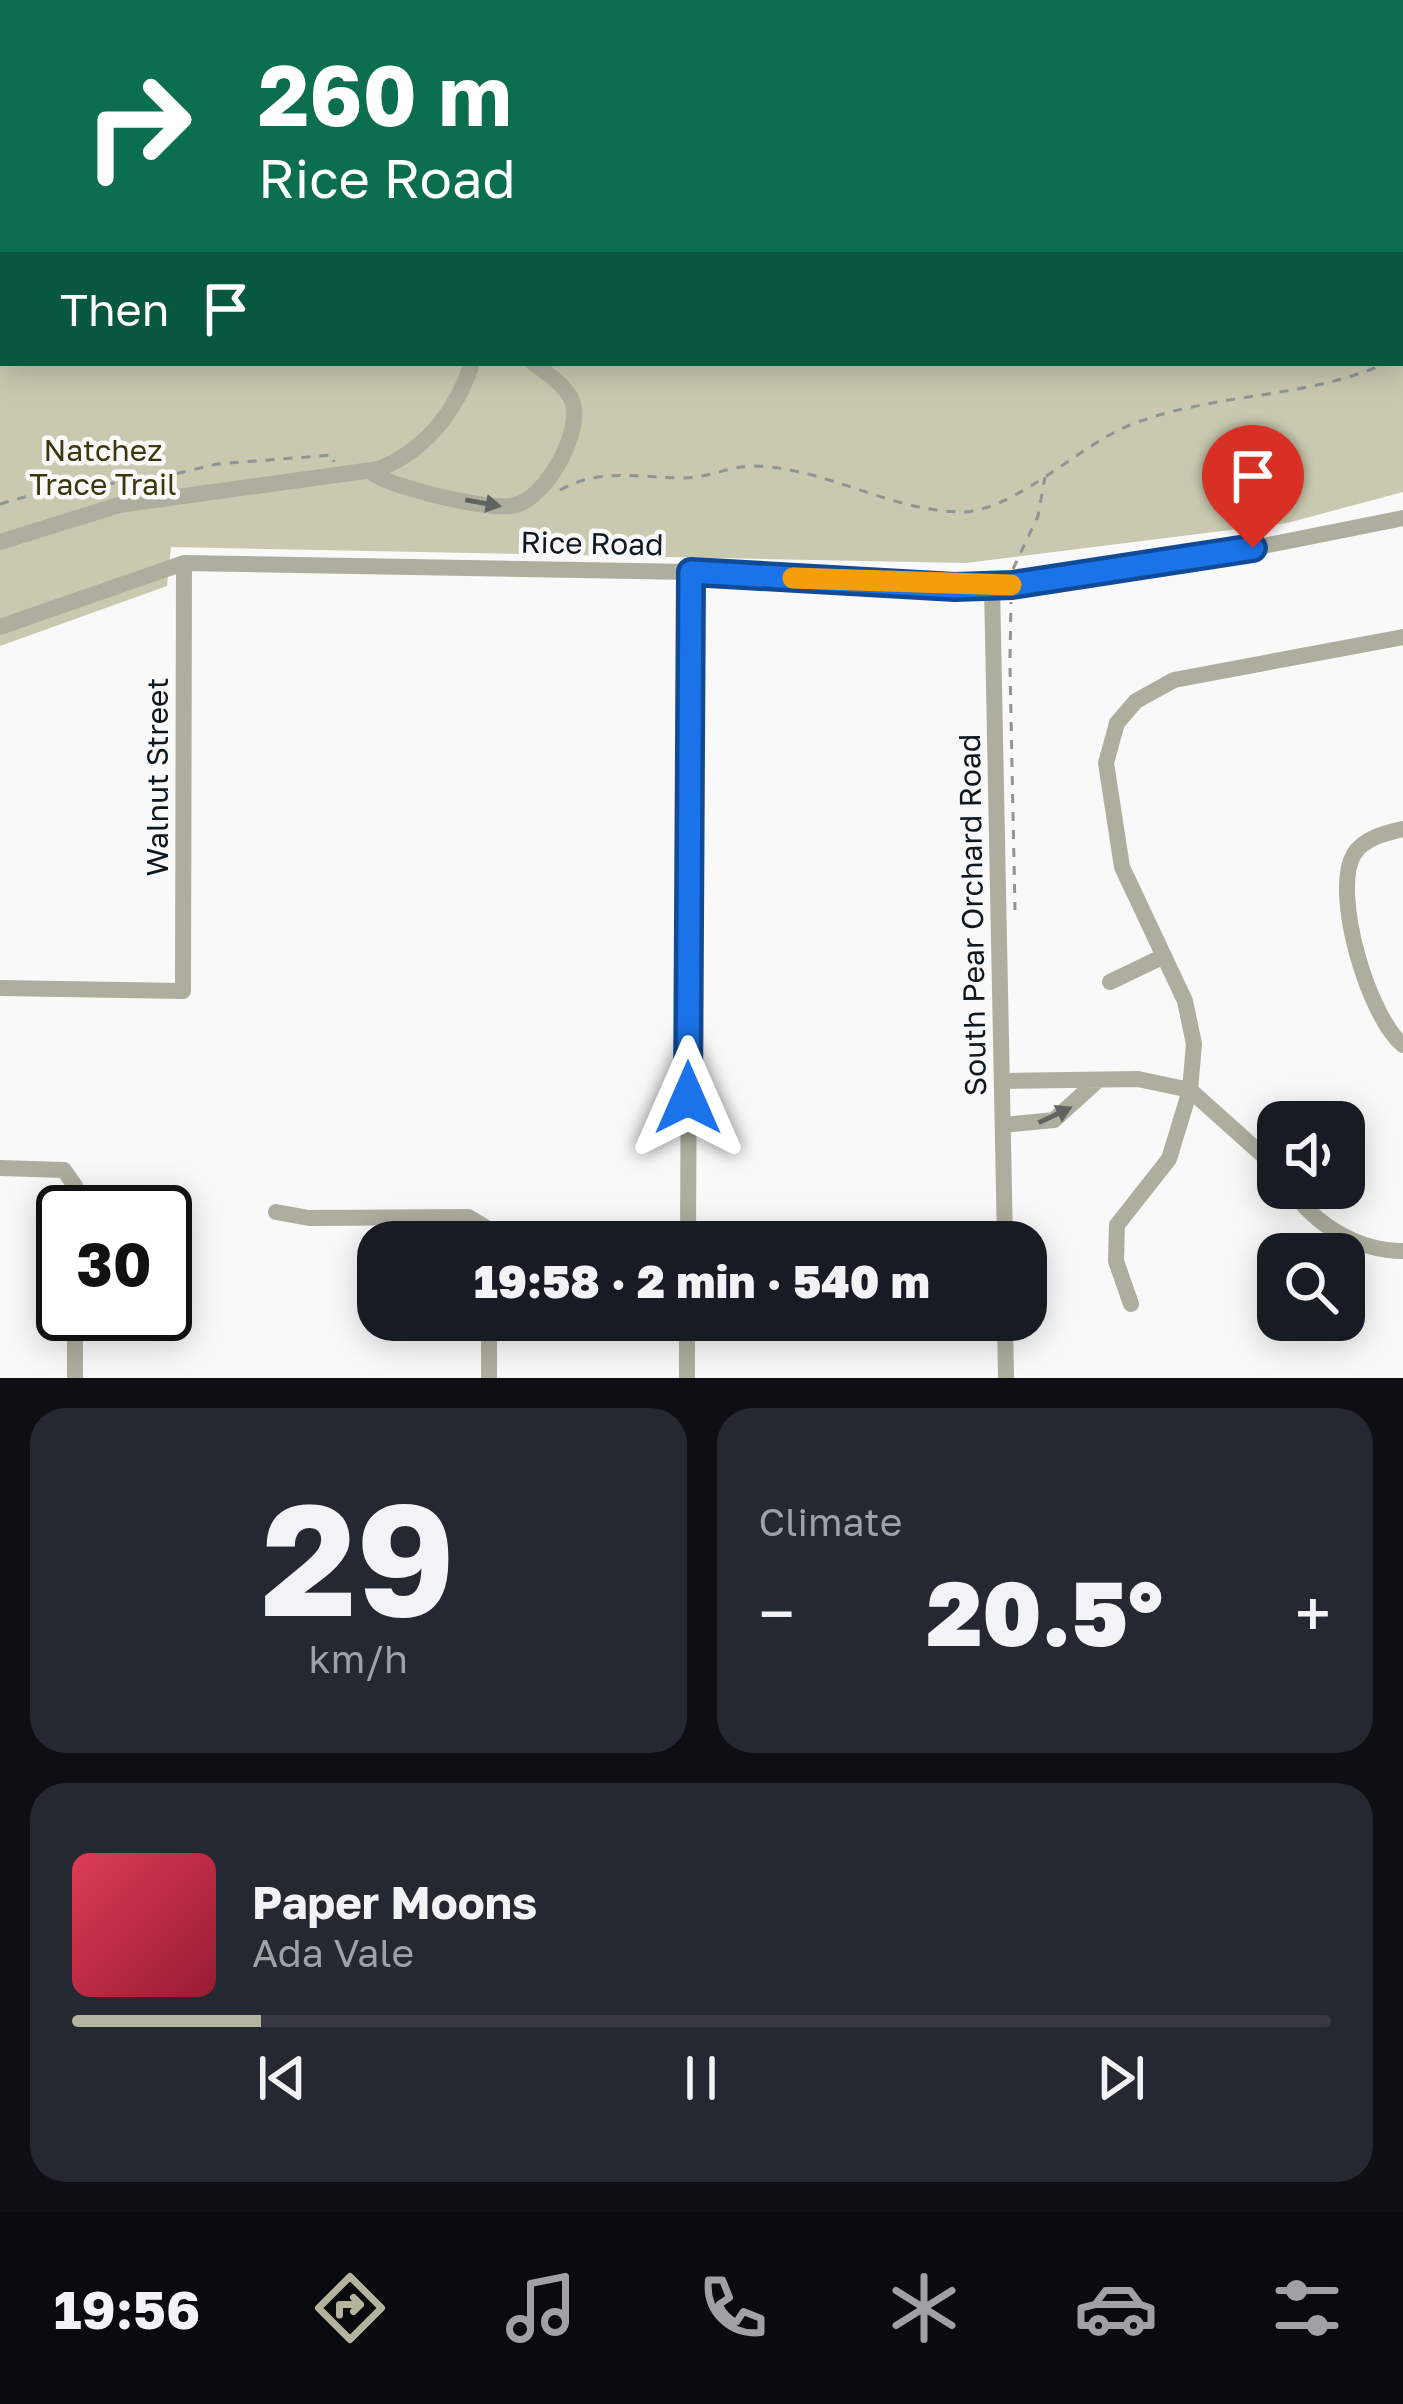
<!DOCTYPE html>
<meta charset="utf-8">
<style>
body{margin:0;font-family:"Golos Text",sans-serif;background:#242831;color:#f1f3f6;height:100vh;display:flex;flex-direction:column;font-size:45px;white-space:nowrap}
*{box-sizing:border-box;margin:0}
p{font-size:39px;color:#9ea1a6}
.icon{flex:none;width:66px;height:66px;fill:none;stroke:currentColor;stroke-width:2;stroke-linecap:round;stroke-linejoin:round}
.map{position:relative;height:1378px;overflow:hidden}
.side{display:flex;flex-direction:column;gap:30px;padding:30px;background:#0d0f14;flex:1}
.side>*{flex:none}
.banner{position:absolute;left:0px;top:0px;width:1404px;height:366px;box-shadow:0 6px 30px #0003;background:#0b6e4f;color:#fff;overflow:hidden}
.tools{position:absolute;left:1257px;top:1101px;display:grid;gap:24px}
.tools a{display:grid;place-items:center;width:108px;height:108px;border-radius:24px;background:#171b24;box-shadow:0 6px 30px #0003;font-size:60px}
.speed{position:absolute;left:36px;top:1185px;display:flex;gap:24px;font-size:60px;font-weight:700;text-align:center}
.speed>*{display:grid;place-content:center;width:156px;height:156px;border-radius:50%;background:#171b24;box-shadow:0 6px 30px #0003;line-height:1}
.speed .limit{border:6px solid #111;border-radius:18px;background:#fff;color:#111}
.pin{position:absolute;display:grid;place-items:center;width:102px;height:102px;color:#fff;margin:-123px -51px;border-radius:50% 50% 50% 0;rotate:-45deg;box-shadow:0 0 12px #0007}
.pin .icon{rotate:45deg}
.me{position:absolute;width:132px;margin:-66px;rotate:0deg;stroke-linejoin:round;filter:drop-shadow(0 0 9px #0008)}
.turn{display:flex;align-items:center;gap:42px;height:252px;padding:0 60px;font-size:54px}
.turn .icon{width:156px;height:156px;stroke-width:2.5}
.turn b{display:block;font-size:84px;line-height:102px}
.then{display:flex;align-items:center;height:114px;padding:0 60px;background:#0003;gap:24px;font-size:45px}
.big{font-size:90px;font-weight:800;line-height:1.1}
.side .card{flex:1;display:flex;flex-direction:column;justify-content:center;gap:18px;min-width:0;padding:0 42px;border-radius:36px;background:#242831}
.side .dial{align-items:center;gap:0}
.dial b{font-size:156px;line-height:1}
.song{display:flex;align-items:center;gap:36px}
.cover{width:144px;height:144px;border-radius:18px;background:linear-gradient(135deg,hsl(350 70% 55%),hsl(350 70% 35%))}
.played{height:12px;border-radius:6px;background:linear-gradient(90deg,#b4b49e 15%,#363941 15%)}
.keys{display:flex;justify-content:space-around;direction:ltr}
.heat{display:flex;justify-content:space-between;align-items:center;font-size:66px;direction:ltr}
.side .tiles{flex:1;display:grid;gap:30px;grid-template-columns:1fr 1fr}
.card:last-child{grid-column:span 2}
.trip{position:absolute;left:357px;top:1221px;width:690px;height:120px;border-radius:36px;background:#171b24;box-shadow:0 6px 30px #0003;font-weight:800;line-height:120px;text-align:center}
.dock{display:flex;height:192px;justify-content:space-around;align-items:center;background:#090b0e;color:#9ea1a6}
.dock .icon{width:84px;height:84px}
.dock .selected{color:#b4b49e}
.dock b{font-size:54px;color:#f1f3f6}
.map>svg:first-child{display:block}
.green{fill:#c9c9af;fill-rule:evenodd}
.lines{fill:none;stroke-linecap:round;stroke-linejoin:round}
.path{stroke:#8f9497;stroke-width:3;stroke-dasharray:9 9;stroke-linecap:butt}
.minor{stroke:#aeae9f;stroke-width:16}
.major{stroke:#716f55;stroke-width:21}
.oneway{fill:#5e6360}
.route-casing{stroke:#114b97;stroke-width:30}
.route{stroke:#1a73e8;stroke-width:21}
.slow{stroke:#f59e0b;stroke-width:21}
.labels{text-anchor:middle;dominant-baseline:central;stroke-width:9;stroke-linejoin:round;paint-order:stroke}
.park-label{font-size:30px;fill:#3b380d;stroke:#f9f9f9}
.street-label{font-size:30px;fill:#0d1820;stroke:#f9f9f9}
</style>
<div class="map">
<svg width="1403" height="1378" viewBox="0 0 1403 1378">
<rect width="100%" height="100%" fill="#f9f9f9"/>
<path class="green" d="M0 0H1403V492L1287 523 966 563 171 547 167 586 0 646ZM3 3H1401V363H3Z"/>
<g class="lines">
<path class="path" d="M1401 355 1403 354
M560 490C601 467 640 478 684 478 709 478 732 465 756 466 826 468 890 511 961 512 1014 512 1078 446 1130 425 1213 392 1304 400 1386 363
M0 504 49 490 154 479 217 464 332 455 334 462
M1013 569 1038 516 1045 477
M1010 658 1011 602
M1010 668 1015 910"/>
<path class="minor" d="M723 0 725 3
M371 472C388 487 493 512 516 505 547 496 581 434 573 403 568 387 546 372 533 363
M0 542 119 505 379 469C426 450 457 410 472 363
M992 586 1005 1242
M0 627 184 563 691 572 955 587 1012 585 1253 548 1403 518
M1403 829C1386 833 1364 838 1354 854 1331 893 1369 1018 1403 1045
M1110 982 1162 957
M0 988 183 991 184 563
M1003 1081 1138 1079 1190 1090 1278 1169
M1003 1125 1054 1120 1096 1082
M0 1168 64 1170 75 1186V1212
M1290 1188C1315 1225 1358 1251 1403 1251
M276 1212 309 1218 468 1217 485 1227 489 1242
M688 1242 691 572
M1344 1283 1355 1244
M1131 1304 1116 1261 1117 1225 1169 1159 1190 1090 1194 1044 1185 1001 1122 867 1106 763 1117 723 1136 701 1174 680 1403 637
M75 1314V1378
M489 1320V1378
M1005 1320 1006 1378
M687 1378V1320"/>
<path class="major" d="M1401 123H1403
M0 292H3"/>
</g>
<defs><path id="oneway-solid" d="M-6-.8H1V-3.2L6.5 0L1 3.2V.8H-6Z" transform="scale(3)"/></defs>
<g class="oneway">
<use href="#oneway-solid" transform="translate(483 503) rotate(10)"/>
<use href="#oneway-solid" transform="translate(1055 1115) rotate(-25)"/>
</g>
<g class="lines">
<g class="route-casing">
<path id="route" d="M688 1098 691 572 955 587 1012 585 1253 548"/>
</g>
<use href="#route" class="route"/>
<path class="slow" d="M793 578 1011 585"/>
</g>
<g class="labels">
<g class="park-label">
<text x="103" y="450">Natchez<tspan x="103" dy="34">Trace Trail</tspan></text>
</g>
<g class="street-label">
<text transform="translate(592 543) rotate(1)">Rice Road</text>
<text transform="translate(157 777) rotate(-90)">Walnut Street</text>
<text transform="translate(972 915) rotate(-91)">South Pear Orchard Road</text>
</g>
</g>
</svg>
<div class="tools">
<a><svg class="icon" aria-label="sound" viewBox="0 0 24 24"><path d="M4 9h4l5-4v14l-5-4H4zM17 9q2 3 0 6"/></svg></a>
<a><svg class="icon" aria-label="search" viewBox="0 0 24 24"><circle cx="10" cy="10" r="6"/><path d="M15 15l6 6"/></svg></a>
</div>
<div class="speed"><div class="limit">30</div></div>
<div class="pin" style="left:1253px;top:548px;background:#d93025"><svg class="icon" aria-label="arrive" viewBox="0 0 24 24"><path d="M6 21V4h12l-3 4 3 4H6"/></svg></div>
<svg class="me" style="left:688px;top:1098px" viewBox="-20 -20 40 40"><path d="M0-17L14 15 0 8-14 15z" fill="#1a73e8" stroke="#fff" stroke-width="4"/></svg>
<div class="trip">19:58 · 2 min · 540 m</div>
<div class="banner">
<div class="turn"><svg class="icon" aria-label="right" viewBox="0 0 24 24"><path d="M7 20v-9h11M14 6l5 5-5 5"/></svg><div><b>260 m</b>Rice Road</div></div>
<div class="then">Then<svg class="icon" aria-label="arrive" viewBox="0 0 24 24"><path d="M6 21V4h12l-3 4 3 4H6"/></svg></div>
</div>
</div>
<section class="side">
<div class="tiles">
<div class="card dial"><b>29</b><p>km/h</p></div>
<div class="card"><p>Climate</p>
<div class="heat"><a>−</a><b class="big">20.5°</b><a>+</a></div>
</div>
<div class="card">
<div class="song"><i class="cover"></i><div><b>Paper Moons</b><p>Ada Vale</p></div></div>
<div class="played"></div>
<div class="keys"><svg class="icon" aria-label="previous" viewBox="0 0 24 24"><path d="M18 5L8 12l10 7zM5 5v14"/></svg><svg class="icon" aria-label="pause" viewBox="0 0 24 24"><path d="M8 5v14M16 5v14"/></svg><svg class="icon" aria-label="next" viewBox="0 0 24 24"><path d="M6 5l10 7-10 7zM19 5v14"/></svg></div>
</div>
</div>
</section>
<nav class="dock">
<b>19:56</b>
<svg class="icon selected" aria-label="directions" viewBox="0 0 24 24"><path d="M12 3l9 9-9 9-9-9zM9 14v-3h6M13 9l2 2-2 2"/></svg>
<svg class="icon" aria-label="music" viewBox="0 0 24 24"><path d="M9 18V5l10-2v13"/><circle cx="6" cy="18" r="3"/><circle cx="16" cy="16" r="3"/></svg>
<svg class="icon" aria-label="phone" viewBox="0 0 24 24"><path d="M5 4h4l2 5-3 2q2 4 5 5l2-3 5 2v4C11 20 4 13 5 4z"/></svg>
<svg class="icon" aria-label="climate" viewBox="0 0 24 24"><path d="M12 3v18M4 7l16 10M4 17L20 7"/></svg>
<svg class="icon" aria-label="car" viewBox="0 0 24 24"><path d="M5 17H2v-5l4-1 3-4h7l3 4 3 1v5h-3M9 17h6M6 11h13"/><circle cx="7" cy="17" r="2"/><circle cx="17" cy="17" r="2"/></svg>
<svg class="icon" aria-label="filters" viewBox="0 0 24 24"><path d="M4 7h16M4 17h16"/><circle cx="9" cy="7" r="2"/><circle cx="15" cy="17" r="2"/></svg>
</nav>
